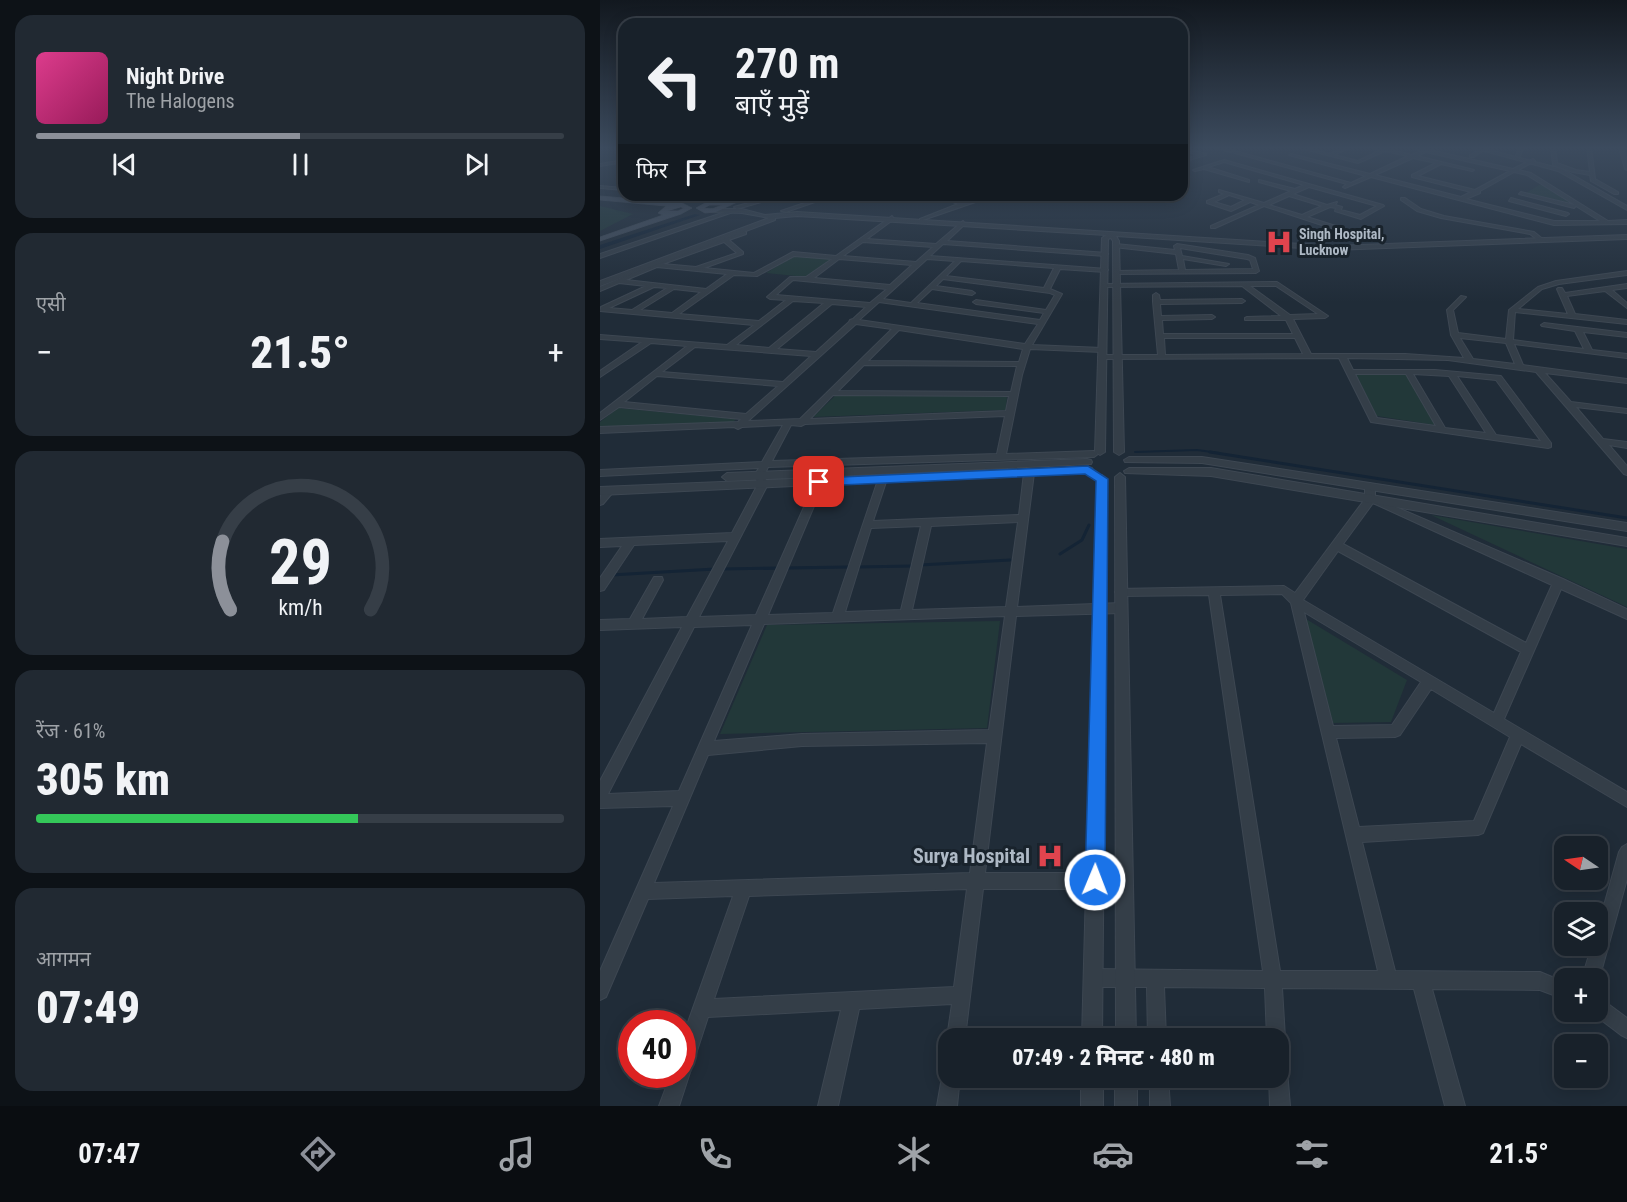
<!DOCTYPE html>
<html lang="hi">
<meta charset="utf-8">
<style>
body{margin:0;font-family:"Roboto Condensed","Noto Sans Devanagari",sans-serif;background:#212932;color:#f1f3f6;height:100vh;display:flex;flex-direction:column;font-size:22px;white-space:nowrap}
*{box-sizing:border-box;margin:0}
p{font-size:20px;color:#9fa3a8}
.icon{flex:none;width:33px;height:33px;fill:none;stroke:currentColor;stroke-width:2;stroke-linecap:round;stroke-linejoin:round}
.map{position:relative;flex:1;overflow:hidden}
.sheet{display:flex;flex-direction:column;gap:15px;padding:15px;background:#0d1217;width:600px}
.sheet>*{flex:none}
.hud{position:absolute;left:18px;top:18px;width:570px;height:183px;border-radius:18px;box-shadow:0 3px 15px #0003,0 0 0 2px #363e47;background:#18212a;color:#f1f3f6;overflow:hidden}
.needle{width:39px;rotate:283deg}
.fabs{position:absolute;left:954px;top:836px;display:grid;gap:12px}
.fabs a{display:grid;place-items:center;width:54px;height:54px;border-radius:12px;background:#18212a;box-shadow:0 3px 15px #0003,0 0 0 2px #363e47;font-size:30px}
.speed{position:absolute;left:18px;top:1010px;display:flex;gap:12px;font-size:30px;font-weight:700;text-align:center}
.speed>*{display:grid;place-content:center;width:78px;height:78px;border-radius:50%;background:#18212a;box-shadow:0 3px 15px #0003,0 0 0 2px #363e47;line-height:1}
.speed .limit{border:9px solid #d22;background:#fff;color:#111}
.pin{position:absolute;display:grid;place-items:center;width:51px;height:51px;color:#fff;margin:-26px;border-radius:12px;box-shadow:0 3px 9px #0006}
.me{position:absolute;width:66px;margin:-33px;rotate:1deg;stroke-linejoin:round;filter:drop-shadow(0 0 4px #0008)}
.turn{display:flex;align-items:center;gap:21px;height:126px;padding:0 18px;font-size:27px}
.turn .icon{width:78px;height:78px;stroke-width:2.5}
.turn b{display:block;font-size:42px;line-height:51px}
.then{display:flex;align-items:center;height:57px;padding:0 18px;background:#0003;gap:12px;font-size:22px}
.big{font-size:45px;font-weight:800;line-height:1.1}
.sheet .card{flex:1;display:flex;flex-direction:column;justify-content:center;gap:9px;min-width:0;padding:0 21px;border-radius:18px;background:#212932}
.sheet .dial{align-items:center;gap:0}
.dial svg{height:156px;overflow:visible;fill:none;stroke:#363e47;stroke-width:7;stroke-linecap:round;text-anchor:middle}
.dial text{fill:#f1f3f6;stroke:none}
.song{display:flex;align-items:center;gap:18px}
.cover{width:72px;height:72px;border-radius:9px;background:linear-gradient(135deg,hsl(330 70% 55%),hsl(330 70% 35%))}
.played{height:6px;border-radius:3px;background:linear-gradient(90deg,#8c9099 50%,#363e47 50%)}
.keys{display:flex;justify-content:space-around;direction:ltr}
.heat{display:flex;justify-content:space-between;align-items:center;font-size:33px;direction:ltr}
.charge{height:9px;border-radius:4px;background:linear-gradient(90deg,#34c759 61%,#363e47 0)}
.trip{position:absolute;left:338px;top:1028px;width:351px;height:60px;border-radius:18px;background:#18212a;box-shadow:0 3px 15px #0003,0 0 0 2px #363e47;font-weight:800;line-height:60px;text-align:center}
.tab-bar{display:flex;height:96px;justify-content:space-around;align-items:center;background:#0a0d11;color:#9fa3a8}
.tab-bar .icon{width:42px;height:42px}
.tab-bar .current{color:#8c9099}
.tab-bar b{font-size:27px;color:#f1f3f6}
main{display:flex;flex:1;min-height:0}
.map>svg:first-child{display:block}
.green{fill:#223839}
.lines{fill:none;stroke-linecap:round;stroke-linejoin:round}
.stream-far1{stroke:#142435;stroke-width:2}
.stream{stroke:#142435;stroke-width:3}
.canal{fill:#142435;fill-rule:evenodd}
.minor-casing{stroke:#3d4752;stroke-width:2}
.tertiary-casing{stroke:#3d4752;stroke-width:2}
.secondary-casing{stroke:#3d4752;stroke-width:1}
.minor{fill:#343e48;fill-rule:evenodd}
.tertiary{fill:#343e48;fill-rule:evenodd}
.secondary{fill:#424d5b;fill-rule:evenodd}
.route{fill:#1a73e8;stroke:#114b97;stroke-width:1.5}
.labels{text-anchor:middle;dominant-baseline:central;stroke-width:6;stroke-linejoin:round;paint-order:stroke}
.far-poi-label{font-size:14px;font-weight:bold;fill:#aeb9c5;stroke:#19232c;text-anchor:start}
.near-poi-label{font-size:20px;font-weight:bold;fill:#aeb9c5;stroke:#19232c;text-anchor:end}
</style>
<main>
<section class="sheet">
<div class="card">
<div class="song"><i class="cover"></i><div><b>Night Drive</b><p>The Halogens</p></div></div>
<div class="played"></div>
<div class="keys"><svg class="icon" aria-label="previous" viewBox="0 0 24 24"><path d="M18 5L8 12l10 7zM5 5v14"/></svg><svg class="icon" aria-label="pause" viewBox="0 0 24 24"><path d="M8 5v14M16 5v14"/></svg><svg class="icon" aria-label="next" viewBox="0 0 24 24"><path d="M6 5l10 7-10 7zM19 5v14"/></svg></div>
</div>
<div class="card"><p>एसी</p>
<div class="heat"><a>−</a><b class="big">21.5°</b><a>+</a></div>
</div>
<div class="card dial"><svg viewBox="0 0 100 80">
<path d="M14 69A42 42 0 1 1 86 69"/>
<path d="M14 69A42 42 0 0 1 10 34" stroke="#8c9099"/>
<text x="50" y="56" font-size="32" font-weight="700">29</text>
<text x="50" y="72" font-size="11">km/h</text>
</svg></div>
<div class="card"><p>रेंज · 61%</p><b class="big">305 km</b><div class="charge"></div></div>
<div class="card"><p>आगमन</p><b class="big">07:49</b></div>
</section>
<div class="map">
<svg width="1027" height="1106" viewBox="0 0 1027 1106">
<rect width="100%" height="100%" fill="#202c38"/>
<path class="green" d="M939 185H944L974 204 926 193Z
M0 206 33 214 0 231Z
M194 256 231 259 206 277 166 273Z
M756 374 806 375 835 425 777 416Z
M236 395 407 396 406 410 213 417Z
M18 408 136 419 133 422 0 427V422Z
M831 515 1027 549V607Z
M706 619 807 680 791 722 733 723Z
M400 621 387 728 120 734 167 625Z"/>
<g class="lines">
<path class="stream-far1" d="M535 452 597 450 619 453"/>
<path class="stream" d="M610 452 1027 518
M460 554 482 540 489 525
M320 565 410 560
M257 567 313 566
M122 569 250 567
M11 575 115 569"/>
<path class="canal" d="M160 195H167L144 203 139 202Z
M95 214 100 215 0 249V245Z"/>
<g class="minor-casing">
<path id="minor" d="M613 147H620L751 183 766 176 689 155 691 154 770 174 808 156 785 151 758 163 704 149 706 148 730 154 744 147H750L734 155 758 161 781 150 771 147H779L812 155 821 151 809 147H817L913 169 933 159 935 161 918 170 931 173 1008 221 1027 220V224L954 225 771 177 745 188 743 187 747 184ZM826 152 910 171 875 190 818 176 841 164 872 171 874 170 817 156ZM813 158 836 163 812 175V177L871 192 861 197 775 175ZM914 172 927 175 975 205 921 192 919 194 974 208 976 206 1000 221H954L866 199 880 193V191Z
M919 147H923L920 156 918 157 916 156Z
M951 147H955L957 163 976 170 990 172 987 147H991L995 179 1018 192V194H1014L991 181 990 175 973 172 953 165Z
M1019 147H1023L1027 161V170L1025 169Z
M582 148 606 154V155L582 162V160L599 155 582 150Z
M882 148 885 149 874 157H870V155Z
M24 160V162L0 166V164Z
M624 160 783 205 784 206 761 219 735 211 736 208 730 207 707 217 739 227 737 230 664 206 615 228H611V226L659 205 650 202 631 211 607 203V201L624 194 619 192V190L664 203 691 191 659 182V180L695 189 704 185 624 162 608 167 649 180V182L604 169 595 171 593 170ZM709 187 777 206 760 215 741 210 742 207 735 205 737 202 727 205 693 194ZM629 195 645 200 631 207 614 202ZM689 196 722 206 702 215 669 205Z
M0 186 24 188V190L0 188Z
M228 195H235L186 212 181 211Z
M336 195C346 195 356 203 365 202 376 201 384 194 393 196L320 221V219L358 204Z
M801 198H805L821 209 844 216 934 232 944 240 939 241 930 234 841 218 817 211 801 200Z
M911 198 968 213 969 214 966 216 909 201Z
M131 210 136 211 0 258V254Z
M292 216 294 219 267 239 336 244 363 221 365 224 347 241 507 253 508 254 505 256 343 244 330 256 507 269 508 270 505 272 460 269 450 289 462 294 432 345 502 348 506 350 502 352 430 349 422 375 406 454 494 451 498 454 494 457 168 467 164 476 168 484 99 617 156 615 220 471H226L228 473 168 615 233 613 279 477H285L287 479 273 521 419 515 424 473 426 471H432L434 473 417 607 521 603 525 605 527 608 525 611 521 613 416 616 385 873H495L501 875 503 881 501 887 495 889H383L365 1038H348V1040L347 1038 352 1004 259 1009 238 1106H218L241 1010 108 1017 79 1106H59L71 1074H82V1039L133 896 48 899 6 997 0 1000V971L73 806 0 808V781L82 627 0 630V620L30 619 54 577H62L63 580 42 619 87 617 128 541 34 545 4 590 0 591V578L22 546 0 547V539L132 533 158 484 154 476 159 468 0 476V470L162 462 183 425 142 427 138 429 134 427 0 433V427L138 422 141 419 19 407 0 420V413L87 346 51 343 0 377V371L42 342 0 339V335L127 345 154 325 0 311 1 307 46 286 19 283 0 291V287L68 258 140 233 138 231 141 229 146 232V234L129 240 143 252V254L104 268 154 273 193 252 236 256ZM124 242 137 253 96 267 63 264ZM263 242 333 247 316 262 243 256ZM194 256 232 259 206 277H190L167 297 170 299 186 300 159 321 79 314 134 275 157 276ZM239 259 312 265 290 285 214 278ZM327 259 355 261 311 303 283 299ZM361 261 454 268 444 288 346 276ZM57 267 127 274 106 289 26 280ZM343 279 450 293 455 295 446 310 376 300 373 302 376 304 444 313 440 320 317 303 332 289 372 295 375 293 372 291 336 286ZM193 280 287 289 270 303 176 295ZM54 287 67 288 32 310 9 308ZM74 289 101 292 72 313 40 310ZM193 301 224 303 169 348 136 345ZM279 302 438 324 425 344 259 320ZM232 304 266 307 253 319 250 320 249 322 216 352 177 349ZM256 324 292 329 200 419 148 421ZM299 330 423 349 419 362 268 361ZM95 347 211 356 183 382 62 372ZM264 365 417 366 411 392 238 391ZM57 376 178 386 146 414 24 402ZM233 395 409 396 406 411 210 419ZM405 416 397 454 172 461 191 425 201 426 205 424ZM418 522 406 607 312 610 331 526ZM321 526 301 610 245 612 271 528ZM405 616 389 730 202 734 114 741 164 624ZM152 625 79 791 8 794 94 627ZM387 743 370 873 54 883 108 755 202 746ZM367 889 354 987 114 999 149 896Z
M516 244 575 250 574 246 577 244 648 255 655 258 659 271 656 273 516 274 514 273V271L579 270 576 254 514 247 513 246ZM580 248 647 259 650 260 653 269 585 270 583 259 626 266 629 264 582 256Z
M1027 271V275L959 284 942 289 918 309 968 314 957 289 958 288H962L965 293 1027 284V288L1012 290 1027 303V308L1005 291 967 296 975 314 1027 320V324L915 312 913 340 984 349 975 331 942 326 941 325 944 323 1027 333V337L983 332 992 350 1027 354V358L914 344 923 365 1027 379V383L945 373 971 402 1027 409V413L976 407 1003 439 1027 442V448L1009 445 1027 466V475L1024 474 936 372 848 360 747 358 753 370H835L901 376 951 443V447L948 448 771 422 739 358 502 359 498 357 502 355H558L553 302V295L556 293 559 295 560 300 642 299 645 301 642 303 560 304 561 316 612 315 615 317 612 319 562 320 563 334H693L686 320H645V318L647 317 681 316 642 286 502 287V285L504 284 677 282 728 316 725 318 693 319 711 354H805L864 358 851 335 847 310 861 296 866 297 853 310 858 333 906 339 909 310 938 287 956 281ZM650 286H676L718 314 690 315ZM564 338H695L703 354 565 355ZM860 338 906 343 915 364 873 359ZM755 374H806L836 426 777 418ZM813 374 849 376 886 433 845 428ZM857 376 896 380 941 441 896 435Z
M770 483 775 486V498L963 579 1027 609V619L961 589 904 719 1027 792V807L921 744 883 833 878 835 762 842 795 971 940 972 964 982V999L940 990 832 989 865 1106H845L814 989 682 988 685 1038 682 1044 678 1046V1038H667L665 988 564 987 566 1038H548L547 987H493L487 984 484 978 487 972 493 969 663 971 609 595 521 596 517 595 515 592 517 589 684 586 695 593 765 499V486ZM773 503 952 585 926 643 743 544ZM738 551 921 652 894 713 703 600ZM682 594 691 603 778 971H680L620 595ZM704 612 821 682 792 725 733 726ZM831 689 910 737 874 821 759 827 736 738 795 737 800 735Z
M9 488 14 491 3 504 0 505C0 498 0 490 9 488Z
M1027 844V879L998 983V978H982L992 945H998V927L1019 852 1022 847Z
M998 998 1004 1001 1027 1018V1038L1021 1035 992 1013 991 1011H998Z
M678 1061 685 1063 687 1070 690 1106H670L669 1077H678Z
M348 1069V1077H360L357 1106H337L342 1077 344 1070Z
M550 1077H568L570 1106H550Z"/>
</g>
<g class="tertiary-casing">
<path id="tertiary" d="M870 147H878L962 169 1027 206V210L958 171Z
M176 195H186L137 209 134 207Z
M111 209H142L165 215 197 212 733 246 1027 235V239L733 250 516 236 519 241 524 452 519 455 514 452 513 241 511 238 508 239 505 452 500 455 495 452 502 238 506 235 197 216 175 218V220L0 286V281L169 218 142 213 109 212Z
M529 457H602L1027 523V531L602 463 525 462 524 460Z
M487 459 491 460 492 462 491 464 127 481 122 477 127 473Z
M488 467 492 468 493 470 492 472 0 495V487Z
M529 468H611L1027 538V546L611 476 525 473 524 471Z
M520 473 525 477 536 1038H516L515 477Z
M502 475 507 479 502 1038H482L497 479Z
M481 1077H503V1106H481Z
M515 1077H537V1106H515Z"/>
</g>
<g class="secondary-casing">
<path id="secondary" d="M143 195H152L116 212 105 213 96 208 107 202 125 201ZM110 205H122L112 209 104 208Z
M0 196 82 203 92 208 81 214 0 241V237L63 215 58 213 66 206 0 200ZM81 207 84 208 78 211H67Z"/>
</g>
<use href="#minor" class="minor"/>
<use href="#tertiary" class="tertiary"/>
<use href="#secondary" class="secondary"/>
</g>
<linearGradient id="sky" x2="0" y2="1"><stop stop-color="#12181f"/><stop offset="0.49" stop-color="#3c4b5e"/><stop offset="1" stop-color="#3c4b5e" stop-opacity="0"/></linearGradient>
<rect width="1027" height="302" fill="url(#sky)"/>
<path class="route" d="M488 466 508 479 505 880 502 888 495 891 488 888 485 880 496 481 485 474 219 486 213 482 219 478Z"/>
<defs>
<g id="hospital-bare" transform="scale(2.07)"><path d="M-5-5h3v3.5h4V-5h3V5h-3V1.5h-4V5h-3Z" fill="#e0444e" stroke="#19232c" stroke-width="2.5" paint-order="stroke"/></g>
</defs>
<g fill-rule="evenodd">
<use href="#hospital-bare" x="679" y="242"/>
<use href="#hospital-bare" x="450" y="856"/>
</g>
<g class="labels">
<g class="far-poi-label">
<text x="699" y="234">Singh Hospital,<tspan x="699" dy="16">Lucknow</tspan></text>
</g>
<g class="near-poi-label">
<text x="430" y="856">Surya Hospital</text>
</g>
</g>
</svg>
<div class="fabs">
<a><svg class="needle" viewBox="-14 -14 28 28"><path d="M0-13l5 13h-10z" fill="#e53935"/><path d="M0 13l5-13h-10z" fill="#9fa3a8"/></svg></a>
<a><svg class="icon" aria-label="layers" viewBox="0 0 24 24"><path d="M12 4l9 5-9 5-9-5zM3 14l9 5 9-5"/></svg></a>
<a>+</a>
<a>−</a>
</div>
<div class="speed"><div class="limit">40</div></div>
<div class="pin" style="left:219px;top:482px;background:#d93025"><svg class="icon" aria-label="arrive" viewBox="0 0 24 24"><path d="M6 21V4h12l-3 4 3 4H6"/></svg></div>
<svg class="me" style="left:495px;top:880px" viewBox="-20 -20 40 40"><circle r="17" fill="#1a73e8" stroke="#fff" stroke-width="3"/><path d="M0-11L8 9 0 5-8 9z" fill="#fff"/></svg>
<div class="trip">07:49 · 2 मिनट · 480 m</div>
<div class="hud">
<div class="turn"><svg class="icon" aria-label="left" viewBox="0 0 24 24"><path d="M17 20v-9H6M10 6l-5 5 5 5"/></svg><div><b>270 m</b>बाएँ मुड़ें</div></div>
<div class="then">फिर<svg class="icon" aria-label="arrive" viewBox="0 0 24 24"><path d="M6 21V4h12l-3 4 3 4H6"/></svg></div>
</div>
</div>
</main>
<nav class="tab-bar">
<b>07:47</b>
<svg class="icon current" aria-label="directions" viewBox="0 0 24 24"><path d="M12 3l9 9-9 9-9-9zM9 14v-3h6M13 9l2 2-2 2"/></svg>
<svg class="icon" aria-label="music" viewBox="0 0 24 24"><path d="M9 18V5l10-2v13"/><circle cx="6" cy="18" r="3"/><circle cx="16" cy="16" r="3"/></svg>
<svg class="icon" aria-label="phone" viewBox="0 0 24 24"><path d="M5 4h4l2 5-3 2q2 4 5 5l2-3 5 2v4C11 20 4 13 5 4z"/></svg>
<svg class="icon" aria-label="climate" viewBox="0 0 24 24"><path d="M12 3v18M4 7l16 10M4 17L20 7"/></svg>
<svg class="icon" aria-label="car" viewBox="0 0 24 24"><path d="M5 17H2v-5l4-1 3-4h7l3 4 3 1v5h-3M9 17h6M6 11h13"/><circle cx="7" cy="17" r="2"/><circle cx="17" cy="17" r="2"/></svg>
<svg class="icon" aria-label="filters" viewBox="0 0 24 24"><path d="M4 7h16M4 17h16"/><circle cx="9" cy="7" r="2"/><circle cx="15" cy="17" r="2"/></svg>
<b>21.5°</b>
</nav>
